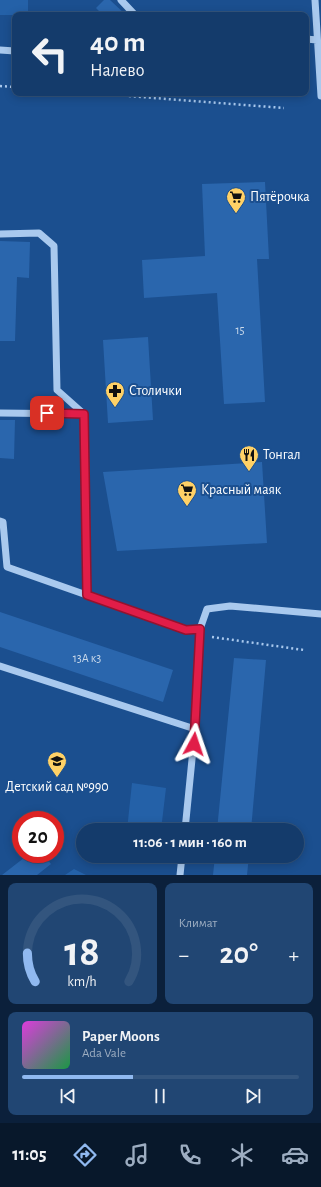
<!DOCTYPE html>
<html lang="ru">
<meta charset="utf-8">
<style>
body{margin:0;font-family:"Alegreya Sans",sans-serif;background:#214673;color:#f1f3f6;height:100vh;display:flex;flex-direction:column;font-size:15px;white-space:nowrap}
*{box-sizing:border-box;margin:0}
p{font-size:13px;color:#9dadc1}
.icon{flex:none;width:22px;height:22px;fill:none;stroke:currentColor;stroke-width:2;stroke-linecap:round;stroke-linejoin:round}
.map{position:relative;height:875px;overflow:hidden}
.details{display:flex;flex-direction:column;gap:8px;padding:8px;background:#0b203b;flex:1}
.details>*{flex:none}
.hud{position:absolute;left:12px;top:12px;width:297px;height:84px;border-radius:8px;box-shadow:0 2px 10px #0003,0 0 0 1px #33557e;background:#143b6b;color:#f1f3f6;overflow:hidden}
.speed{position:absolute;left:12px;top:811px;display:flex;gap:8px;font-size:20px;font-weight:700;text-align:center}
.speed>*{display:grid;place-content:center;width:52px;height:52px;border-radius:50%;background:#143b6b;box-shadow:0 2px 10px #0003,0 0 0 1px #33557e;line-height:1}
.speed .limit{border:6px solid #d22;background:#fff;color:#111}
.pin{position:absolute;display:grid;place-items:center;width:34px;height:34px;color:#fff;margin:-17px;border-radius:8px;box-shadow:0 2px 6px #0006}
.me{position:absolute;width:44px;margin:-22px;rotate:5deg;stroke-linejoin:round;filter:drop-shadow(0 0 3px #0008)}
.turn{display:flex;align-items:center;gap:14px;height:84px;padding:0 12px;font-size:18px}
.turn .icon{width:52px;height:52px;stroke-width:2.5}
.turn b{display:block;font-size:28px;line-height:34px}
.big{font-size:30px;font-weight:600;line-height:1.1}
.details .widget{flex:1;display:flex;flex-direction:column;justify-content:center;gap:6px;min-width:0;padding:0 14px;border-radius:8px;background:#214673}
.details .dial{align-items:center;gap:0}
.dial svg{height:104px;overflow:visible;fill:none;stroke:#33557e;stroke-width:7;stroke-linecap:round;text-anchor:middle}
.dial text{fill:#f1f3f6;stroke:none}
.song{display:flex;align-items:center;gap:12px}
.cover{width:48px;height:48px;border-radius:6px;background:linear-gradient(135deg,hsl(300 70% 55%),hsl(140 70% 35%))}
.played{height:4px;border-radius:2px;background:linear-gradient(90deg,#90b9f0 40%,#33557e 40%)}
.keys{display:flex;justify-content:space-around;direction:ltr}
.heat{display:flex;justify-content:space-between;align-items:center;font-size:22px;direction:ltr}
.details .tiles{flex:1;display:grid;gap:8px;grid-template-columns:1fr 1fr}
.widget:last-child{grid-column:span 2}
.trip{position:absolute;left:76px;top:823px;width:228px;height:40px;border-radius:20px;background:#143b6b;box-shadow:0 2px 10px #0003,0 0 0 1px #33557e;font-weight:600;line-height:40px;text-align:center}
.tabs{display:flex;height:64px;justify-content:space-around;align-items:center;background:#08182b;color:#9dadc1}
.tabs .icon{width:28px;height:28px}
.tabs .on{color:#90b9f0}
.tabs b{font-size:18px;color:#f1f3f6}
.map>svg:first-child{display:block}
.green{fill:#2461a8}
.building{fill:#2a66ad}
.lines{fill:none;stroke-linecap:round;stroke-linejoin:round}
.path{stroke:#a9c9ee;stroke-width:2.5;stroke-dasharray:2 3;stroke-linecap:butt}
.minor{stroke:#a9c9ee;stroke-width:7}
.route-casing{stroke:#92132f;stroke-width:10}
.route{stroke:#e11d48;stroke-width:7}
.labels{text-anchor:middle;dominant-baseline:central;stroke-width:4;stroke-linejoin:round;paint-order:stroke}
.number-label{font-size:12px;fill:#cad9ea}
.poi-label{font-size:14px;fill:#fff;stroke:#1b4f8f;text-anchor:start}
</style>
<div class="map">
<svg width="321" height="875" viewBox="0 0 321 875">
<rect width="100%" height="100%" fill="#1b4f8f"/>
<path class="green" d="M0 0H28V15H0Z
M132 783 166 788 161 830H127Z
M74 869 86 875H65Z"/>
<path class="building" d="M104 0H110L126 15H103L96 8Z
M265 182 269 259H257L265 402 224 404 217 293 144 298 142 260 205 256 202 184Z
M0 241 30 242 29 278 17 277 15 341H0Z
M148 337 153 420 108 423 103 340Z
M0 420H15L14 459 0 458Z
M262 462 267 543 117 551 103 472Z
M0 612 173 670 163 702 0 647Z
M234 658 266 660 251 830H217Z
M29 854H43L51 864 37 875H2Z
M215 856H249L247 875H213Z"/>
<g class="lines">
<path class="path" d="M0 86 15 87
M89 93 284 108
M212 637 304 650"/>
<path class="minor" d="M121 0 135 15
M315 0 321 96
M306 39 317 40
M0 50 15 51
M0 234 39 233 54 246 57 390 84 414
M0 413 84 414 87 595
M0 521 3 522 7 567 186 630 200 629 207 609 230 606 321 614
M0 666 195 729
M185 830 195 729 200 629
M180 875 182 856"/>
</g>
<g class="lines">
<g class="route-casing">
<path id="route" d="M47 413 84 414 87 595 186 630 200 629 194 744"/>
</g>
<use href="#route" class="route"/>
</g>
<defs>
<g id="supermarket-pin" transform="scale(1)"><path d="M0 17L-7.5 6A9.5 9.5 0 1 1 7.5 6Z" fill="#ffd166" stroke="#1b4f8f"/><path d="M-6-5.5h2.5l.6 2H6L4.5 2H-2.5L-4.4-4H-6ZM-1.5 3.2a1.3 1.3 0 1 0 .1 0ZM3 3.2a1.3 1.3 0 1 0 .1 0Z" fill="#111"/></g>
<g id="pharmacy-pin" transform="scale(1)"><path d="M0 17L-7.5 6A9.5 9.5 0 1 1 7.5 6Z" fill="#ffd166" stroke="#1b4f8f"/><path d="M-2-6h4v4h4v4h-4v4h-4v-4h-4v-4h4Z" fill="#111"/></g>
<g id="restaurant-pin" transform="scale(1)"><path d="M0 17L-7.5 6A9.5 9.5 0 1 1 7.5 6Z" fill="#ffd166" stroke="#1b4f8f"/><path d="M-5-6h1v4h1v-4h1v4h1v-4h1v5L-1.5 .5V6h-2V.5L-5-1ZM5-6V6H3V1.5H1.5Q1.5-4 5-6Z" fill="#111"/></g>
<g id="school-pin" transform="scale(1)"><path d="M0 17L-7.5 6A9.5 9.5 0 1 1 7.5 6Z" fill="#ffd166" stroke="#1b4f8f"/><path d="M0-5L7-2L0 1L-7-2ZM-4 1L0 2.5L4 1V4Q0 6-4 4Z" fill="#111"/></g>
</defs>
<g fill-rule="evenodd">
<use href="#supermarket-pin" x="236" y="197"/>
<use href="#pharmacy-pin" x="115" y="391"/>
<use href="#restaurant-pin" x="249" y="455"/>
<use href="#supermarket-pin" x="187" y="490"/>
<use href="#school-pin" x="57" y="761"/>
</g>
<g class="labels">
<g class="number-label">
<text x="240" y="330">15</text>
<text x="87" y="658">13А к3</text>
</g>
<g class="poi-label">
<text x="250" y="197">Пятёрочка</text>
<text x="129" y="391">Столички</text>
<text x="263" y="455">Тонгал</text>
<text x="201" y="490">Красный маяк</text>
<text x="57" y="787" text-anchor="middle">Детский сад №990</text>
</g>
</g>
</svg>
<div class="speed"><div class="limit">20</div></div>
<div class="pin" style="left:47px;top:413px;background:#d93025"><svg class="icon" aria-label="arrive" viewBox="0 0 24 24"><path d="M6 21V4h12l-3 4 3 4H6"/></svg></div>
<svg class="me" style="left:194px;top:744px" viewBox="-20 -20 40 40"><path d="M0-17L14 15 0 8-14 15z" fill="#e11d48" stroke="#fff" stroke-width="4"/></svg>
<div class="trip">11:06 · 1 мин · 160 m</div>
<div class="hud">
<div class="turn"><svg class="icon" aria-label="left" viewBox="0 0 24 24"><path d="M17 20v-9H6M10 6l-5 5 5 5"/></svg><div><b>40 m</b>Налево</div></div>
</div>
</div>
<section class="details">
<div class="tiles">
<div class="widget dial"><svg viewBox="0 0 100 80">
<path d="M14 69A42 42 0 1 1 86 69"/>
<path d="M14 69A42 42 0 0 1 8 47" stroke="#90b9f0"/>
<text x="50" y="56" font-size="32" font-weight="700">18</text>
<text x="50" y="72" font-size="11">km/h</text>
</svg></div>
<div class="widget"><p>Климат</p>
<div class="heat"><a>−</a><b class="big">20°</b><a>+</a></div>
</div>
<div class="widget">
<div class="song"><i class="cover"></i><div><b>Paper Moons</b><p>Ada Vale</p></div></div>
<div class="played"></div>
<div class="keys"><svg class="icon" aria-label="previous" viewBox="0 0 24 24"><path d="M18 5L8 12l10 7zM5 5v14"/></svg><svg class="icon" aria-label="pause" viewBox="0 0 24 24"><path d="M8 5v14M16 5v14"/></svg><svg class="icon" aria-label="next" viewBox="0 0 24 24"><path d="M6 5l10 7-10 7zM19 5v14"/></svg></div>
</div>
</div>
</section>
<nav class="tabs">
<b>11:05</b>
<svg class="icon on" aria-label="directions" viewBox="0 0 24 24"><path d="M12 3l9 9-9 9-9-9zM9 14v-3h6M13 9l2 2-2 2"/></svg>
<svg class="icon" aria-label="music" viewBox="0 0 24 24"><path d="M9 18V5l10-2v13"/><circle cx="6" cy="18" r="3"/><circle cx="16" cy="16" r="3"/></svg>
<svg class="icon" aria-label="phone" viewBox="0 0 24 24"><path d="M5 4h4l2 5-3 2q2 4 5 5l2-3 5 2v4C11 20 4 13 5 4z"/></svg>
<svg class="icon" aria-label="climate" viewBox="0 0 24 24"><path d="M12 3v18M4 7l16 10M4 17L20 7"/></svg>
<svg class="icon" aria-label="car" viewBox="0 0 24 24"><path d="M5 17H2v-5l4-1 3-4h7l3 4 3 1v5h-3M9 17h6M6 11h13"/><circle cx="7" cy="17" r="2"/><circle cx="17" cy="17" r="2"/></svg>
</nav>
